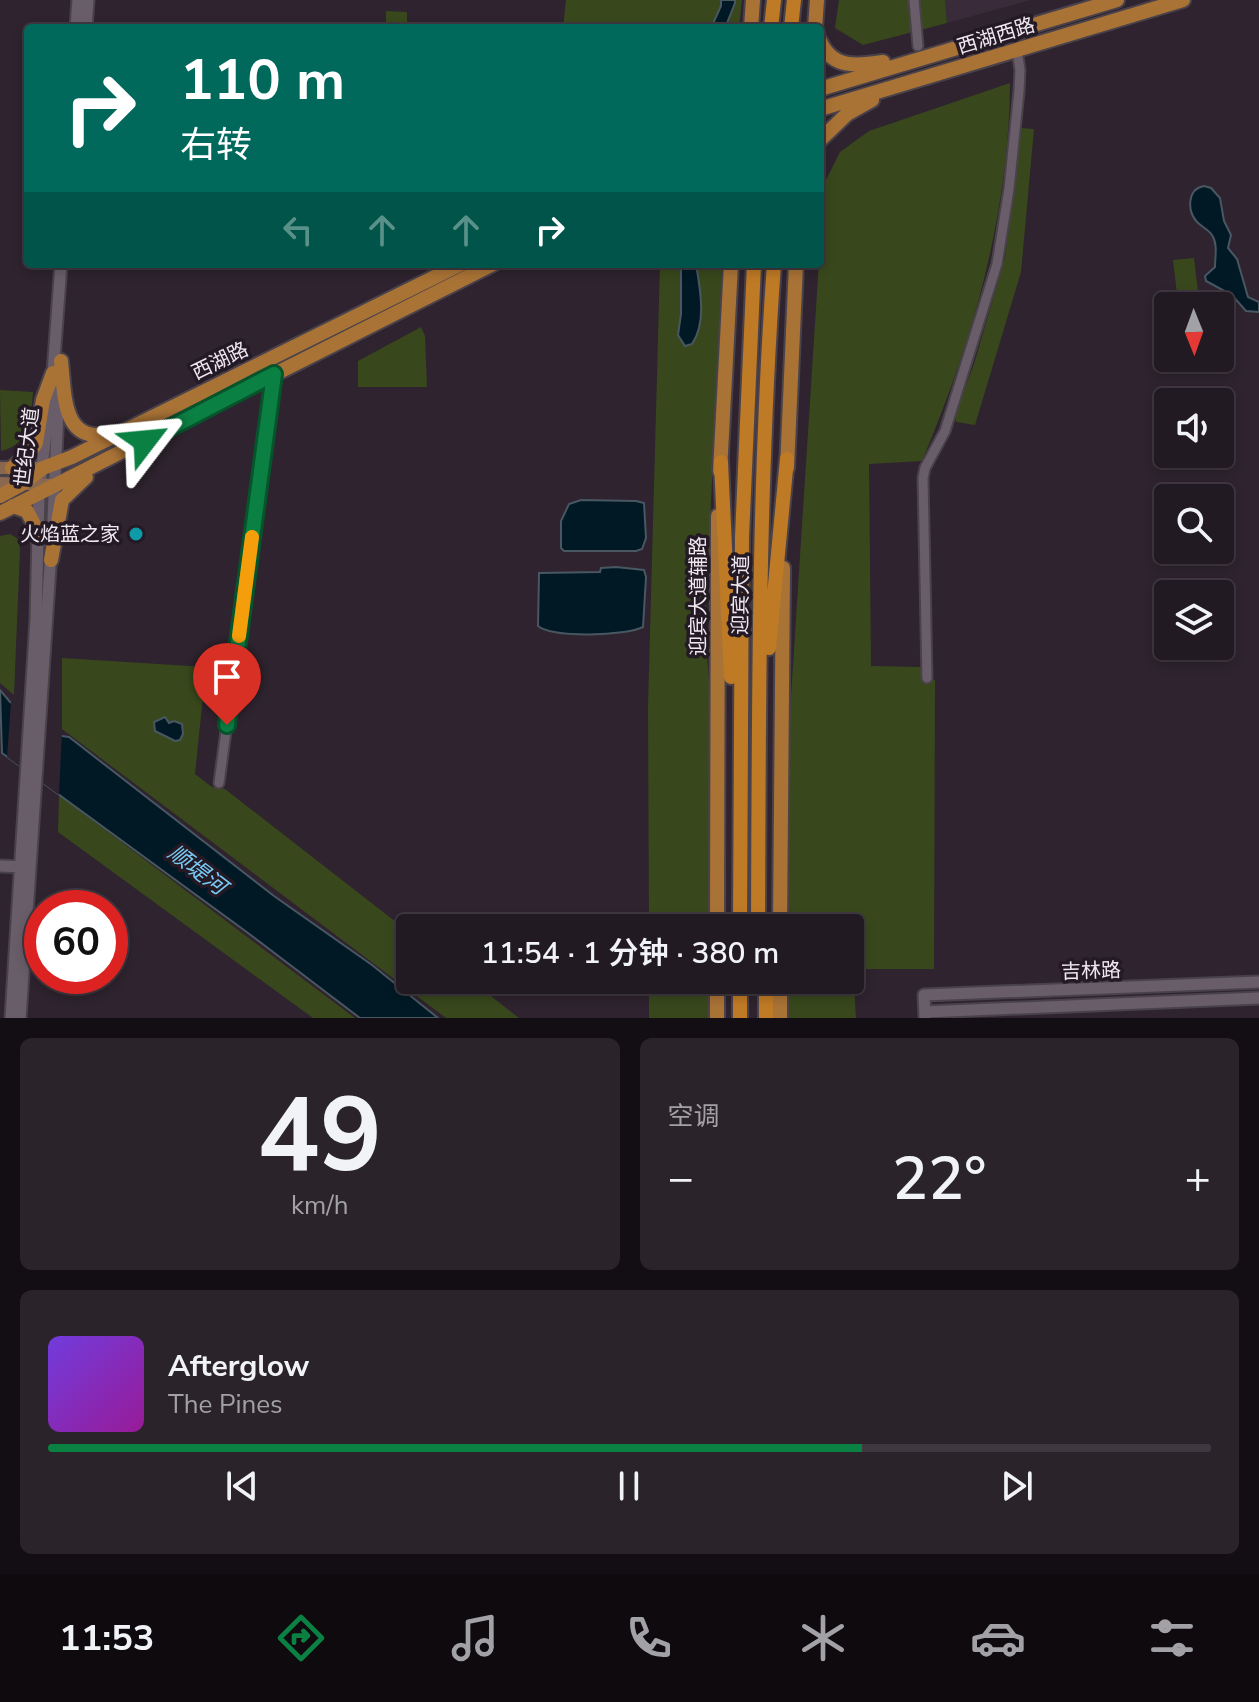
<!DOCTYPE html>
<html lang="zh">
<meta charset="utf-8">
<style>
body{margin:0;font-family:"Nunito Sans","Noto Sans SC",sans-serif;background:#2a232a;color:#f1f3f6;height:100vh;display:flex;flex-direction:column;font-size:30px;white-space:nowrap}
*{box-sizing:border-box;margin:0}
p{font-size:26px;color:#a2a1a5}
.icon{flex:none;width:44px;height:44px;fill:none;stroke:currentColor;stroke-width:2;stroke-linecap:round;stroke-linejoin:round}
.map{position:relative;height:1018px;overflow:hidden}
.details{display:flex;flex-direction:column;gap:20px;padding:20px;background:#130e13;flex:1}
.details>*{flex:none}
.guide{position:absolute;left:24px;top:24px;width:800px;height:244px;border-radius:8px;box-shadow:0 4px 12px #0003,0 0 0 2px #3f3840;background:#00695c;color:#fff;overflow:hidden}
.needle{width:52px;rotate:179deg}
.fabs{position:absolute;left:1154px;top:292px;display:grid;gap:16px}
.fabs a{display:grid;place-items:center;width:80px;height:80px;border-radius:8px;background:#221a22;box-shadow:0 4px 12px #0003,0 0 0 2px #3f3840;font-size:40px}
.speed{position:absolute;left:24px;top:890px;display:flex;gap:16px;font-size:40px;font-weight:700;text-align:center}
.speed>*{display:grid;place-content:center;width:104px;height:104px;border-radius:50%;background:#221a22;box-shadow:0 4px 12px #0003,0 0 0 2px #3f3840;line-height:1}
.speed .limit{border:12px solid #d22;background:#fff;color:#111}
.pin{position:absolute;display:grid;place-items:center;width:68px;height:68px;color:#fff;margin:-82px -34px;border-radius:50% 50% 50% 0;rotate:-45deg;box-shadow:0 0 8px #0007}
.pin .icon{rotate:45deg}
.me{position:absolute;width:88px;margin:-44px;rotate:61deg;stroke-linejoin:round;filter:drop-shadow(0 0 6px #0008)}
.turn{display:flex;align-items:center;gap:28px;height:168px;padding:0 24px;font-size:36px}
.turn .icon{width:104px;height:104px;stroke-width:2.5}
.turn b{display:block;font-size:56px;line-height:68px}
.lanes{display:flex;align-items:center;height:76px;padding:0 24px;background:#0003;justify-content:center;gap:40px;direction:ltr}
.lanes .off{opacity:.35}
.big{font-size:60px;font-weight:600;line-height:1.1}
.details .widget{flex:1;display:flex;flex-direction:column;justify-content:center;gap:12px;min-width:0;padding:0 28px;border-radius:12px;background:#2a232a}
.details .dial{align-items:center;gap:0}
.dial b{font-size:104px;line-height:1}
.song{display:flex;align-items:center;gap:24px}
.cover{width:96px;height:96px;border-radius:12px;background:linear-gradient(135deg,hsl(260 70% 55%),hsl(300 70% 35%))}
.played{height:8px;border-radius:4px;background:linear-gradient(90deg,#0b8043 70%,#3f3840 70%)}
.keys{display:flex;justify-content:space-around;direction:ltr}
.heat{display:flex;justify-content:space-between;align-items:center;font-size:44px;direction:ltr}
.details .tiles{flex:1;display:grid;gap:20px;grid-template-columns:1fr 1fr}
.widget:last-child{grid-column:span 2}
.trip{position:absolute;left:396px;top:914px;width:468px;height:80px;border-radius:8px;background:#221a22;box-shadow:0 4px 12px #0003,0 0 0 2px #3f3840;font-weight:600;line-height:80px;text-align:center}
.menu{display:flex;height:128px;justify-content:space-around;align-items:center;background:#0e0a0e;color:#a2a1a5}
.menu .icon{width:56px;height:56px}
.menu .selected{color:#0b8043}
.menu b{font-size:36px;color:#f1f3f6}
.map>svg:first-child{display:block}
.built{fill:#3a2b3a}
.green{fill:#38481c}
.water{fill:#011925;stroke:#485762;stroke-width:2}
.pier{fill:#2e232e}
.lines{fill:none;stroke-linecap:round;stroke-linejoin:round}
.minor-casing{stroke:#4a424a;stroke-width:13}
.tertiary-casing{stroke:#4a424a;stroke-width:15}
.secondary-casing{stroke:#4a424a;stroke-width:16}
.primary-casing{stroke:#4a424a;stroke-width:18}
.trunk-casing{stroke:#4a424a;stroke-width:18}
.minor{stroke:#6a5d6a;stroke-width:9}
.tertiary{stroke:#6a5d6a;stroke-width:11}
.secondary{stroke:#8a6850;stroke-width:12}
.primary{stroke:#aa7336;stroke-width:14}
.trunk{stroke:#bf7a25;stroke-width:14}
.route-casing{stroke:#07532c;stroke-width:20}
.route{stroke:#0b8043;stroke-width:14}
.slow{stroke:#f59e0b;stroke-width:14}
.culture-dot{fill:#0f9aa8;stroke:#241a25;stroke-width:3}
.labels{text-anchor:middle;dominant-baseline:central;stroke-width:7;stroke-linejoin:round;paint-order:stroke}
.street-label{font-size:20px;fill:#efe8ef;stroke:#241a25}
.poi-label{font-size:20px;fill:#efe8ef;stroke:#241a25;text-anchor:end}
.water-label{font-size:22px;font-style:italic;fill:#78ccf7;stroke:#241a25}
</style>
<div class="map">
<svg width="1259" height="1018" viewBox="0 0 1259 1018">
<rect width="100%" height="100%" fill="#2e232e"/>
<path class="built" d="M945 0H1031L947 23Z"/>
<path class="green" d="M566 0H742L739 28H563Z
M839 0H945L947 23 863 45 835 28Z
M386 11 407 12V28H386Z
M1010 83C1009 215 973 340 922 461L869 464 871 666 921 667 922 677 935 680 934 969H853L856 1018H788V980H850V928H788L789 727 824 184 840 152 869 131Z
M1020 128 1034 129 1021 272 975 425 956 422 955 415 974 364 1005 258Z
M1194 258 1198 292 1177 294 1173 260Z
M660 264H722L705 631 720 824 722 928H649L648 707Z
M421 327 425 336 427 387H358V361Z
M0 390 33 392C31 416 30 445 1 451Z
M10 534 18 539 20 549 14 695 0 683V536Z
M62 658 206 667 195 774 212 787 225 789 410 933V980H470L519 1018H446L62 729Z
M59 795 355 1018H313L58 832Z
M649 980H723L722 1018H649Z"/>
<path class="water" d="M721 0H735V3L725 28H711L721 6Z
M1204 186 1211 188 1220 198 1224 221 1231 235 1228 248 1237 259 1248 297 1259 302V312L1246 311 1232 295 1206 281 1205 276 1215 267C1215 257 1218 244 1212 235 1209 230 1202 227 1197 222 1187 211 1187 189 1204 186Z
M681 264H696C700 288 707 323 692 344L685 346 678 335 681 314Z
M581 500 636 501 644 503 646 538 642 549 636 551H564L561 548V521L569 504Z
M616 567 644 570 646 577 643 627C626 636 553 638 538 626L539 573 600 572 601 568Z
M0 690 10 702 62 736 69 737 274 896 372 965 438 1018H360L244 930 2 753Z
M165 717 169 723 174 721 182 724 183 734 180 740 175 741 155 731 154 722Z"/>
<path class="pier" d="M11 701 62 731 59 795 7 757Z"/>
<g class="lines">
<g class="minor-casing">
<path id="minor" d="M914 0 918 46
M927 678 923 478 925 468 945 431 997 264 1009 189 1019 91 1020 70 1017 51
M219 783 274 374"/>
</g>
<g class="tertiary-casing">
<path id="tertiary" d="M76 28 78 0
M86 28 88 0
M53 519 59 388
M0 866 26 867
M925 1012 1259 998
M11 1018 36 619 39 493 53 373 61 264
M20 1018 51 552
M925 1018 924 995 1259 982"/>
</g>
<g class="secondary-casing">
<path id="secondary" d="M0 468H43
M0 483 55 485"/>
</g>
<g class="primary-casing">
<path id="primary" d="M751 28 753 0
M815 28 817 0
M820 41C832 69 857 66 883 62
M820 89 1117 0
M820 109 1183 0
M820 140 847 114 872 100
M61 361C65 397 62 446 113 433
M12 468 29 454 36 443 43 400 53 373
M787 468 796 264
M720 471 731 264
M0 496 22 484 43 468 72 457 461 264
M13 506 27 511 38 532
M0 513 493 264
M51 560 62 500 86 477
M717 928 718 516
M780 928 783 568
M717 980V1018
M780 1018V980"/>
</g>
<g class="trunk-casing">
<path id="trunk" d="M771 28 774 0
M791 28 794 0
M721 462 731 677
M769 648 787 459
M740 928 742 537 754 264
M758 928C759 707 758 485 774 264
M740 1018V980
M766 1018V980"/>
</g>
<use href="#minor" class="minor"/>
<use href="#tertiary" class="tertiary"/>
<use href="#secondary" class="secondary"/>
<use href="#primary" class="primary"/>
<use href="#trunk" class="trunk"/>
</g>
<g class="lines">
<g class="route-casing">
<path id="route" d="M145 441 274 374 227 725"/>
</g>
<use href="#route" class="route"/>
<path class="slow" d="M239 636 252 537"/>
</g>
<circle class="culture-dot" cx="136" cy="534" r="8"/>
<g class="labels">
<g class="street-label">
<text transform="translate(996 36) rotate(-17)">西湖西路</text>
<text transform="translate(220 361) rotate(-26)">西湖路</text>
<text transform="translate(27 447) rotate(-83)">世纪大道</text>
<text transform="translate(741 595) rotate(-89)">迎宾大道</text>
<text transform="translate(698 596) rotate(-90)">迎宾大道辅路</text>
<text transform="translate(1091 971) rotate(-2)">吉林路</text>
</g>
<g class="poi-label">
<text x="120" y="534">火焰蓝之家</text>
</g>
<g class="water-label">
<text transform="translate(197 870) rotate(37)">顺堤河</text>
</g>
</g>
</svg>
<div class="fabs">
<a><svg class="needle" viewBox="-14 -14 28 28"><path d="M0-13l5 13h-10z" fill="#e53935"/><path d="M0 13l5-13h-10z" fill="#a2a1a5"/></svg></a>
<a><svg class="icon" aria-label="sound" viewBox="0 0 24 24"><path d="M4 9h4l5-4v14l-5-4H4zM17 9q2 3 0 6"/></svg></a>
<a><svg class="icon" aria-label="search" viewBox="0 0 24 24"><circle cx="10" cy="10" r="6"/><path d="M15 15l6 6"/></svg></a>
<a><svg class="icon" aria-label="layers" viewBox="0 0 24 24"><path d="M12 4l9 5-9 5-9-5zM3 14l9 5 9-5"/></svg></a>
</div>
<div class="speed"><div class="limit">60</div></div>
<div class="pin" style="left:227px;top:725px;background:#d93025"><svg class="icon" aria-label="arrive" viewBox="0 0 24 24"><path d="M6 21V4h12l-3 4 3 4H6"/></svg></div>
<svg class="me" style="left:145px;top:441px" viewBox="-20 -20 40 40"><path d="M0-17L14 15 0 8-14 15z" fill="#0b8043" stroke="#fff" stroke-width="4"/></svg>
<div class="trip">11:54 · 1 分钟 · 380 m</div>
<div class="guide">
<div class="turn"><svg class="icon" aria-label="right" viewBox="0 0 24 24"><path d="M7 20v-9h11M14 6l5 5-5 5"/></svg><div><b>110 m</b>右转</div></div>
<div class="lanes"><svg class="icon off" aria-label="left" viewBox="0 0 24 24"><path d="M17 20v-9H6M10 6l-5 5 5 5"/></svg><svg class="icon off" aria-label="ahead" viewBox="0 0 24 24"><path d="M12 20V5M6 11l6-6 6 6"/></svg><svg class="icon off" aria-label="ahead" viewBox="0 0 24 24"><path d="M12 20V5M6 11l6-6 6 6"/></svg><svg class="icon" aria-label="right" viewBox="0 0 24 24"><path d="M7 20v-9h11M14 6l5 5-5 5"/></svg></div>
</div>
</div>
<section class="details">
<div class="tiles">
<div class="widget dial"><b>49</b><p>km/h</p></div>
<div class="widget"><p>空调</p>
<div class="heat"><a>−</a><b class="big">22°</b><a>+</a></div>
</div>
<div class="widget">
<div class="song"><i class="cover"></i><div><b>Afterglow</b><p>The Pines</p></div></div>
<div class="played"></div>
<div class="keys"><svg class="icon" aria-label="previous" viewBox="0 0 24 24"><path d="M18 5L8 12l10 7zM5 5v14"/></svg><svg class="icon" aria-label="pause" viewBox="0 0 24 24"><path d="M8 5v14M16 5v14"/></svg><svg class="icon" aria-label="next" viewBox="0 0 24 24"><path d="M6 5l10 7-10 7zM19 5v14"/></svg></div>
</div>
</div>
</section>
<nav class="menu">
<b>11:53</b>
<svg class="icon selected" aria-label="directions" viewBox="0 0 24 24"><path d="M12 3l9 9-9 9-9-9zM9 14v-3h6M13 9l2 2-2 2"/></svg>
<svg class="icon" aria-label="music" viewBox="0 0 24 24"><path d="M9 18V5l10-2v13"/><circle cx="6" cy="18" r="3"/><circle cx="16" cy="16" r="3"/></svg>
<svg class="icon" aria-label="phone" viewBox="0 0 24 24"><path d="M5 4h4l2 5-3 2q2 4 5 5l2-3 5 2v4C11 20 4 13 5 4z"/></svg>
<svg class="icon" aria-label="climate" viewBox="0 0 24 24"><path d="M12 3v18M4 7l16 10M4 17L20 7"/></svg>
<svg class="icon" aria-label="car" viewBox="0 0 24 24"><path d="M5 17H2v-5l4-1 3-4h7l3 4 3 1v5h-3M9 17h6M6 11h13"/><circle cx="7" cy="17" r="2"/><circle cx="17" cy="17" r="2"/></svg>
<svg class="icon" aria-label="filters" viewBox="0 0 24 24"><path d="M4 7h16M4 17h16"/><circle cx="9" cy="7" r="2"/><circle cx="15" cy="17" r="2"/></svg>
</nav>
